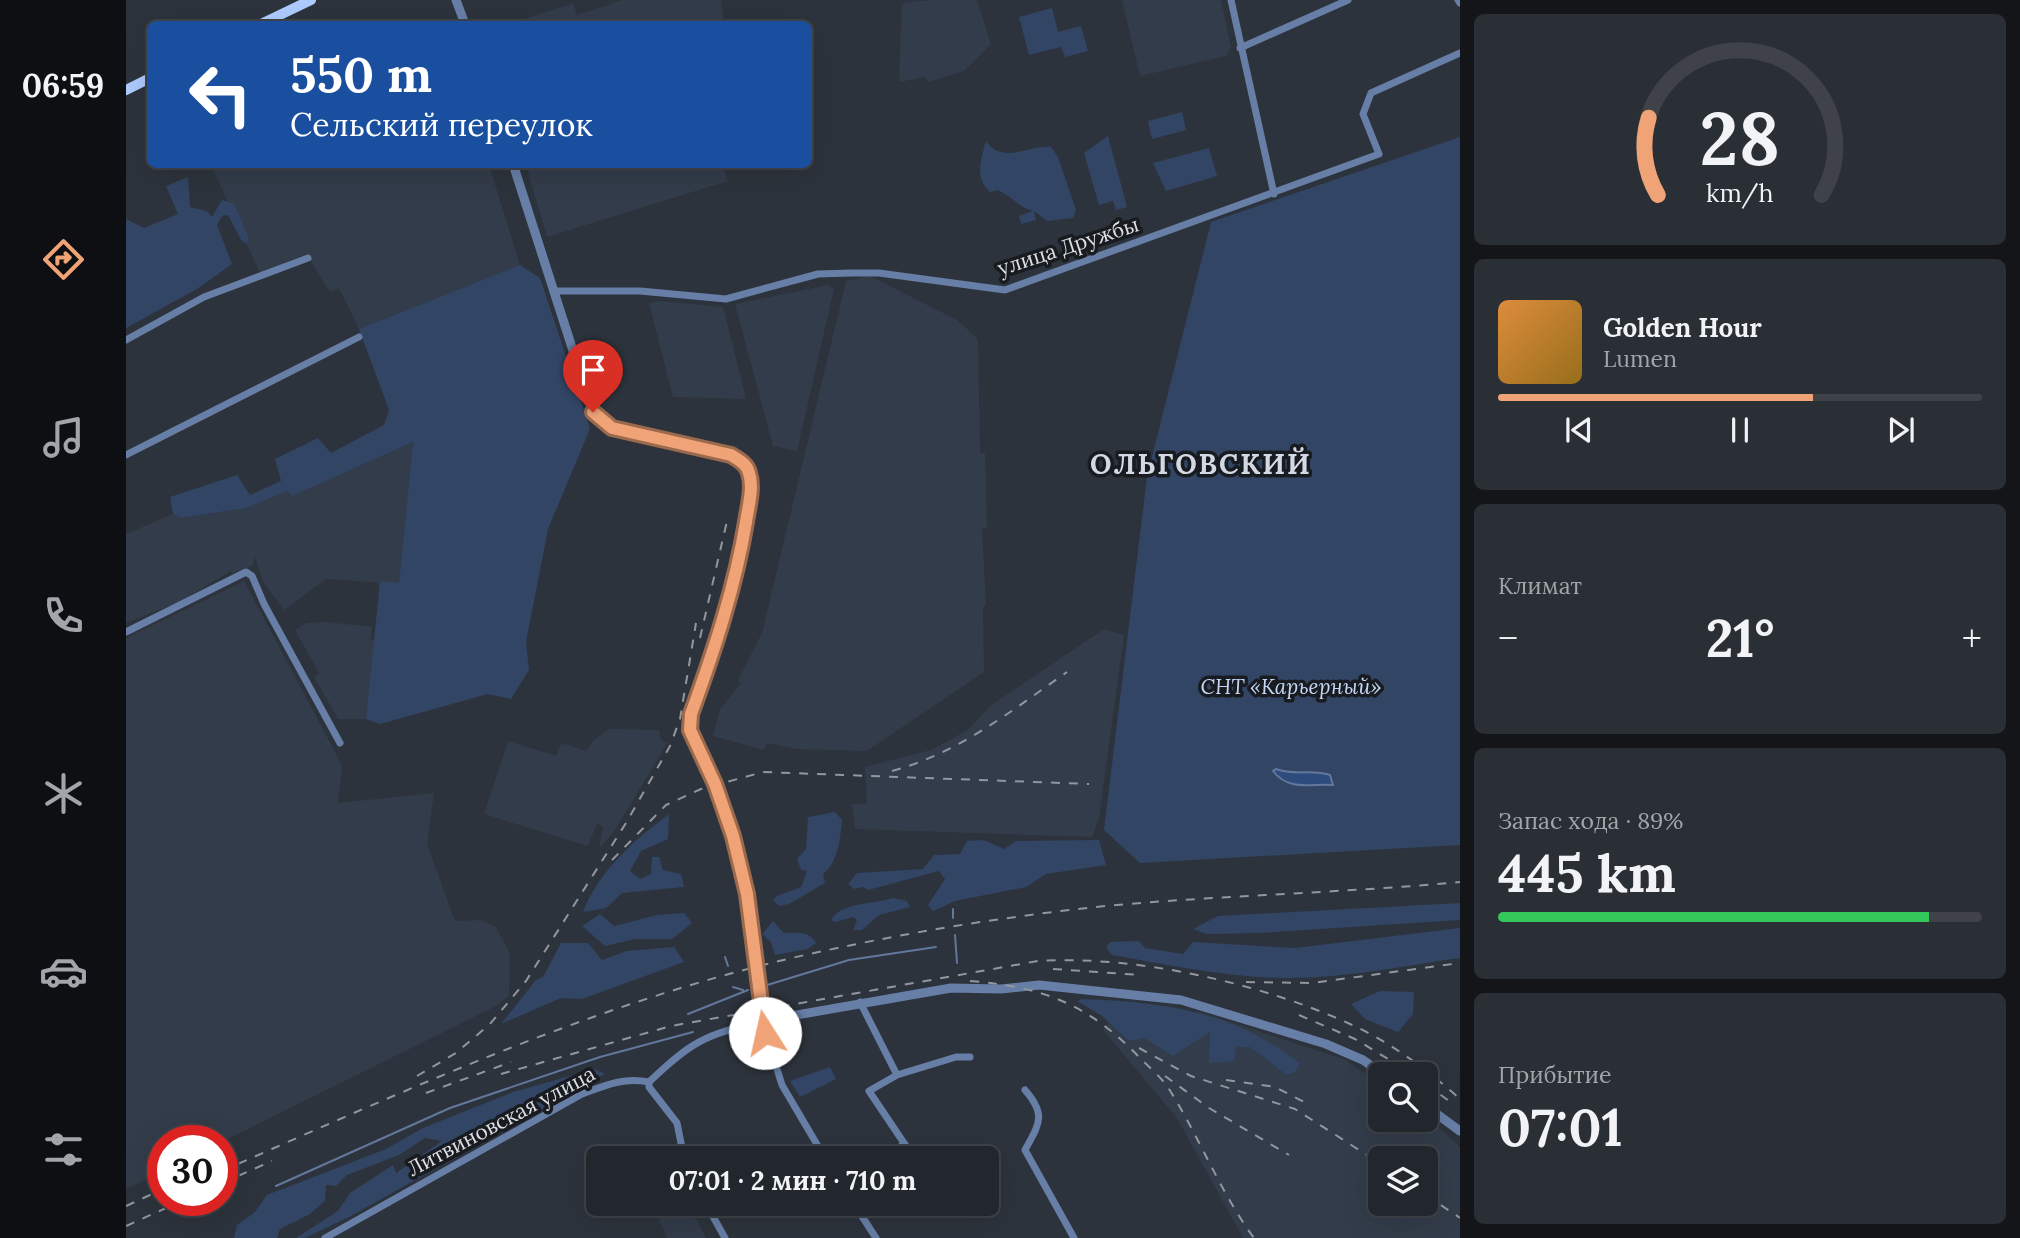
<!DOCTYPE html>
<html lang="ru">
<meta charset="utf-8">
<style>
body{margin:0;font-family:Lora,serif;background:#2a2e35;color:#f1f3f6;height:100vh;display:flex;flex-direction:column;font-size:26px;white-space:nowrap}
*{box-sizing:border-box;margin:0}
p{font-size:23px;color:#a2a5aa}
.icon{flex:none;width:38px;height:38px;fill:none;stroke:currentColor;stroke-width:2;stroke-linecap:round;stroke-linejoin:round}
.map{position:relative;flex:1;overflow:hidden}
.details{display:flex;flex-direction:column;gap:14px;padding:14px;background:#131519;width:560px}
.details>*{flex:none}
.top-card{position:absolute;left:21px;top:21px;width:665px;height:147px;border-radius:10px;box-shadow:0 7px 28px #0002,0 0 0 2px #3f4349;background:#1a4fa0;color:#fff;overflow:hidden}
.controls{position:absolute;left:1242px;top:1062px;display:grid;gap:14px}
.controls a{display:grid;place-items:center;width:70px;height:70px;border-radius:10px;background:#22262d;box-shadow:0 7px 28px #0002,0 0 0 2px #3f4349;font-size:35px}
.speed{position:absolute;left:21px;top:1125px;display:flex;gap:14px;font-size:35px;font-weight:700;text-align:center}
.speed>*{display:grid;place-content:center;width:91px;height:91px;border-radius:50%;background:#22262d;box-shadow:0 7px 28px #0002,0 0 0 2px #3f4349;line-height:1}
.speed .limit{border:10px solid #d22;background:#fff;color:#111}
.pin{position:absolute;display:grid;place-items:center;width:60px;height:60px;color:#fff;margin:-72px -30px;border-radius:50% 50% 50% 0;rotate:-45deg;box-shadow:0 0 7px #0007}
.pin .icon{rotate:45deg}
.me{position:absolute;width:77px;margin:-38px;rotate:350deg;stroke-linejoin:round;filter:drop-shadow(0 0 5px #0008)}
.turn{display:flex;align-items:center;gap:24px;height:147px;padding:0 28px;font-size:32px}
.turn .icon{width:91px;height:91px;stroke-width:2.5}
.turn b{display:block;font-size:49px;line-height:60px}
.big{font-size:52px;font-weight:700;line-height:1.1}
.details .widget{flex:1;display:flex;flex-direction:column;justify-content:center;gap:10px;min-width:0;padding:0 24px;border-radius:10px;background:#2a2e35}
.details .dial{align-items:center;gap:0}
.dial svg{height:182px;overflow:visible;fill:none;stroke:#3f4349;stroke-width:7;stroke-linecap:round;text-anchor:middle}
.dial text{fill:#f1f3f6;stroke:none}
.song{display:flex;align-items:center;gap:21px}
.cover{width:84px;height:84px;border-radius:10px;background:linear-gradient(135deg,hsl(30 70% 55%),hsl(40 70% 35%))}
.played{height:7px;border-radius:4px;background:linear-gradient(90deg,#efa377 65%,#3f4349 65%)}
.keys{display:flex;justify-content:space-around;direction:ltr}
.heat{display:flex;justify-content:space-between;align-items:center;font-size:38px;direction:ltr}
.charge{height:10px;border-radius:5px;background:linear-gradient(90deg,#34c759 89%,#3f4349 0)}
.trip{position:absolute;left:460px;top:1146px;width:413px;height:70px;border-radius:10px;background:#22262d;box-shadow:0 7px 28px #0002,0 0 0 2px #3f4349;font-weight:700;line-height:70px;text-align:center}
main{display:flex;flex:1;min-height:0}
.tab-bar{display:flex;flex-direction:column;width:126px;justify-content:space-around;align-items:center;background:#0e0f12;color:#a2a5aa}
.tab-bar .icon{width:49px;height:49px}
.tab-bar .on{color:#efa377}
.tab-bar b{font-size:32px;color:#f1f3f6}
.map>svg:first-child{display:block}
.built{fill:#333c4a;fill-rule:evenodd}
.green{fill:#324565}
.water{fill:#2e4b7d;stroke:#62779c;stroke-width:2}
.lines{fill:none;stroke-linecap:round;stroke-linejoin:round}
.stream{stroke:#62779c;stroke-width:2}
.minor{stroke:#677fa7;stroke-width:7}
.tertiary{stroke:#677fa7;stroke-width:9}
.primary{stroke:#adcbfd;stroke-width:10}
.rail{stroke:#92979e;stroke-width:2;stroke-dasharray:9 9;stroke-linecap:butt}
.route-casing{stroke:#9b6a4d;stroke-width:18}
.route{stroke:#efa377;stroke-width:12}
.labels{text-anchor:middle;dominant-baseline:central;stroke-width:7;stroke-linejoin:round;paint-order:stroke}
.street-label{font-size:21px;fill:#dcdfe5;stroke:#181b1f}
.park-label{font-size:21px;font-style:italic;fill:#c4d7f7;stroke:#181b1f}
.district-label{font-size:28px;font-weight:bold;letter-spacing:2px;fill:#d2d9e5;stroke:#181b1f}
</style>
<main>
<nav class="tab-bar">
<b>06:59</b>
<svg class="icon on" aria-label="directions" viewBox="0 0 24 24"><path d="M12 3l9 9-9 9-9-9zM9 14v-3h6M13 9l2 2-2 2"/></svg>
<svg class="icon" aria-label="music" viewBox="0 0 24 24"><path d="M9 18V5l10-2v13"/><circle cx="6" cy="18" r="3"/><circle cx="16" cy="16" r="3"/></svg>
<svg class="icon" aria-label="phone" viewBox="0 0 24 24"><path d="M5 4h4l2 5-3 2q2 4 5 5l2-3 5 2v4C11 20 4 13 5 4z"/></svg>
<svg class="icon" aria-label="climate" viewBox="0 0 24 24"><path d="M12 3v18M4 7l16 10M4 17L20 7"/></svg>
<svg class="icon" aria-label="car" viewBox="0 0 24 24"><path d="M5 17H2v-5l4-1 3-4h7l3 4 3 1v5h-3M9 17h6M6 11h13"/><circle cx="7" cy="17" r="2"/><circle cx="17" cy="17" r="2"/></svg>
<svg class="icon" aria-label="filters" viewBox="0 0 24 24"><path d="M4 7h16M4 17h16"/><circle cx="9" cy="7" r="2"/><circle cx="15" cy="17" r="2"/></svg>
</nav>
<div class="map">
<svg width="1334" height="1238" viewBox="0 0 1334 1238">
<rect width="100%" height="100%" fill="#2d333c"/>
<path class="built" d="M496 0H595L598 24H383L447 3 451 15Z
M804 0H851L865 44 838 71 802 82 799 77 773 82 776 3Z
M996 0H1095L1105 47 1100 56 1014 76Z
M85 165H363L394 265 233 329 213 288 204 292 180 254 134 273Z
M400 165H597L602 181 421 237Z
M744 276 831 320 852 339 854 453H859L861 528 856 529 860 605 857 607 858 672 741 751 671 749 641 743 638 750 587 736 594 709 615 683 612 680 636 633 720 281Z
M702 285 708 289 671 451 647 446 609 304Z
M533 301 597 307 620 399 547 397 523 303Z
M287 442 273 584 200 579 158 610 137 582 129 557 126 566 106 573 105 571 53 602 0 623V534L47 514 55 518 120 508 162 491 166 495Z
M118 581 216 765 212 803 308 793 301 844 329 921 355 920 370 927 384 954 383 996 368 1007 96 1142 37 1141V1171L0 1189V638Z
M201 622 246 627 245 640 249 641 240 719H212L188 677 193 673 169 630 181 623Z
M978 629 998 635 973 818 966 837 729 829 726 804H741L739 767 805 750 842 730 864 706Z
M483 729 533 730 535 740 542 742 489 830 473 849 477 827 471 823 462 846 358 814 382 741 430 756 435 743 460 751 468 740Z
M1074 1012 1220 1060 1255 1085V1120H1300V1117L1310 1125 1334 1147V1238H1117L1051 1118 977 1030 985 1019 1010 1014ZM1255 1158H1300V1204H1255Z
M526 1204H562L580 1238H541Z"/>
<path class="green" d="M926 8 932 32 955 26 962 51 939 57 935 47 903 55 893 17Z
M1056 112 1060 130 1026 139 1022 121Z
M982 136 1001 207 990 210 987 201 973 205 958 153Z
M1334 137V845L1014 863 978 830 1021 477 1085 222Z
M860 141C877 165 901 145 925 147L932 157 950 210 947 218 921 221 908 211 910 220 895 224 893 216 907 211C893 207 886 197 872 190L864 192C848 178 855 159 860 141Z
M1083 148 1091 176 1040 191 1027 163Z
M62 177 64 207 81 211 86 217 96 200 108 204 123 238 121 244 115 240 102 215 96 216 91 225 106 264 71 289 0 328V219L18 228 52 214 40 186Z
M394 265 414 278 464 429 422 529 400 642 403 670 385 699 362 694 254 724 240 719 254 581 273 583 287 442 166 496 162 491 120 508 55 518 47 514 44 497 111 475 124 495 155 481 149 459 192 438 205 453 258 425 263 410 233 329Z
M709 812 716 820C714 839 712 863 697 874L699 883 663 904 653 906 647 900 651 896 675 887 681 871 675 870 671 859 680 849 682 817Z
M543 814 542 839 515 851 504 871 514 879 525 874 526 857H533L537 870 555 874 558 887 496 893 480 908 457 912C473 871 508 840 543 814Z
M858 840 878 849 890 841 973 840 980 865 920 874 900 887 829 901 807 911 802 905 819 879 813 871 742 890 737 887 728 889 722 884 731 873 797 869 808 855 834 854 841 841Z
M767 898 781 901 784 907 753 915 736 930H727L731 920 727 917 710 922 705 920C715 902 749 904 767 898Z
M1334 903V920L1133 933 1081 934 1067 929 1092 916Z
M558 913 566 923 546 939H509L479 946 456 926 474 914 488 926 531 915Z
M647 921 658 933C671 933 683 930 690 943L682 949 649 955 645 942 636 934Z
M1334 928V958C1276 966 1216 979 1157 978 1099 977 1042 965 986 955L980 948 984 942 1013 941 1019 948 1057 954 1067 942 1169 948Z
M435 943H462L476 960 501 951 548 947 558 962 456 999 435 998 375 1024 410 980 417 977Z
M1254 991 1288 992 1287 1014 1272 1032 1239 1019 1225 1004Z
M956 999C1040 1002 1105 1011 1174 1063L1169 1072 1161 1075 1124 1047H1110L1108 1061 1083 1063 1084 1032 1047 1056 1018 1038 1003 1041 976 1016 951 1001Z
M704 1067 710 1079 674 1097 664 1081Z
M469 1069 479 1074 223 1217 179 1238H170L212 1211 224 1193 267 1165 270 1173 316 1141 299 1138 273 1155 221 1175 210 1186 200 1185 199 1201 184 1214 154 1229 151 1238H108L111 1225 129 1212 141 1195 260 1149 297 1128 387 1092Z"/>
<path class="water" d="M1150 769C1168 776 1186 769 1204 775L1207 785C1186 783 1163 792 1147 771Z"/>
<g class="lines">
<path class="stream" d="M827 909V918
M829 935 831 963
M599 957 602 966
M638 986 723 960 810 947
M607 987 617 990
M562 1014 622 990
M150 1186 324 1108 474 1057 567 1032"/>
<path class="minor" d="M1105 0 1148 194
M1332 0 1334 3
M1114 48 1222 0
M428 291H514L600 299 692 274 725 273H753L879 290 1253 154 1237 114 1245 93 1334 53
M0 340 78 297 182 258
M0 455 233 337
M0 632 120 572 126 576 138 604 214 743
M734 1002 771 1075 830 1057H844
M771 1075 743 1091 788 1158
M523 1082V1087L551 1123 558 1158
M899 1090C921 1115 913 1124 899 1150L948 1238
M752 1158 779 1144
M580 1204 599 1238
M728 1204 750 1238
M199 1238 456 1094C480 1085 498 1077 523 1082 567 1040 578 1036 636 1021L656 1085 699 1158"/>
<path class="tertiary" d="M330 0 339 24
M387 164 467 413 486 428 605 455 616 461 623 473 621 515 603 600 565 714 564 730 589 784 608 836 621 894 636 1021 825 988 875 989 913 985 1055 1000 1200 1044 1237 1060 1257 1074
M1300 1106 1334 1131"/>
<path class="primary" d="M135 24 185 0
M0 90 24 78"/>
<path class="rail" d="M574 638 601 521
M766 771C833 753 885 711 941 672
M486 860 540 805 575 789 637 772 963 784
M927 969 1014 975
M844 981C918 987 962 1004 1014 1058 1024 1068 1036 1078 1043 1089 1074 1138 1094 1192 1128 1238
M1120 982 1186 983 1334 963
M1173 1015 1229 1039 1287 1074
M1013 1048 1065 1076 1169 1109 1255 1164
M375 1074 545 1026 912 961C1009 955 1135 983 1224 1024 1264 1042 1302 1070 1334 1099
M291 1076 330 1053 364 1024 400 981 500 823 544 746 554 719 570 623
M1039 1076 1083 1108 1163 1155
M1100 1080 1149 1087 1180 1103
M1300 1084 1323 1101
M300 1093 385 1062
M96 1171C289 1086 481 998 688 953 784 932 882 916 980 906 1098 895 1216 893 1334 882
M96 1183 146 1161
M1300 1195 1334 1218
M0 1206 37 1189
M0 1226 58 1200"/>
</g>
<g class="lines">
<g class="route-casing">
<path id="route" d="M467 412 486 428 605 455C613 460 621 464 623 473 628 488 622 507 620 522 609 588 588 651 565 714L564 730 589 784 607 836 621 894 639 1033"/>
</g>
<use href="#route" class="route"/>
</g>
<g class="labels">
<g class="street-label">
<text transform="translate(942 246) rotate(-18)">улица Дружбы</text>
<text transform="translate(375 1121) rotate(-28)">Литвиновская улица</text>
</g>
<g class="park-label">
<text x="1165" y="686">СНТ «Карьерный»</text>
</g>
<g class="district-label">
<text x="1075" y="464">ОЛЬГОВСКИЙ</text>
</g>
</g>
</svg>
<div class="controls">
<a><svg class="icon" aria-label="search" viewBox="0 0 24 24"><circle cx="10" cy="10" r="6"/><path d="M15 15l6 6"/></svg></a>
<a><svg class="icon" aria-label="layers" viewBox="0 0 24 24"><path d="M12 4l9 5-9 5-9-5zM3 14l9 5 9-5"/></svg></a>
</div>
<div class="speed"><div class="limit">30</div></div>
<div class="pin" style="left:467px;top:412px;background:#d93025"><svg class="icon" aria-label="arrive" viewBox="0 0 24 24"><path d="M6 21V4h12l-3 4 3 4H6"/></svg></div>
<svg class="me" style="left:639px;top:1033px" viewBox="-20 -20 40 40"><circle r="19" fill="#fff"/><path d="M0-13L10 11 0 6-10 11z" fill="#efa377"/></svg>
<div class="trip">07:01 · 2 мин · 710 m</div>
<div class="top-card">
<div class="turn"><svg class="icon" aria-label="left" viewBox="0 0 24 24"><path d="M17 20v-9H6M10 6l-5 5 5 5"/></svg><div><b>550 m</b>Сельский переулок</div></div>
</div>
</div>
<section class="details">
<div class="widget dial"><svg viewBox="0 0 100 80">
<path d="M14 69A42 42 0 1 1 86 69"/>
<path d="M14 69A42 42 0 0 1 10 35" stroke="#efa377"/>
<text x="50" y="56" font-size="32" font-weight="700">28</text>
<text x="50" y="72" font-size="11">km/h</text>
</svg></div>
<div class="widget">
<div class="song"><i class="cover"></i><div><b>Golden Hour</b><p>Lumen</p></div></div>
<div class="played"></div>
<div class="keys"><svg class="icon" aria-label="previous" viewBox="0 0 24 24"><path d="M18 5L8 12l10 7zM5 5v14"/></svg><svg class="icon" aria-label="pause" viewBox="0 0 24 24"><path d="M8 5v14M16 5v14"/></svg><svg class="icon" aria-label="next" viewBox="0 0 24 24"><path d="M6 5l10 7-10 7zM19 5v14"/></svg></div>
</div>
<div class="widget"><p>Климат</p>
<div class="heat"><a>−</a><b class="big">21°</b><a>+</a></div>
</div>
<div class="widget"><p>Запас хода · 89%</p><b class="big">445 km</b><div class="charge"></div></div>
<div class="widget"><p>Прибытие</p><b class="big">07:01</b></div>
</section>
</main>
